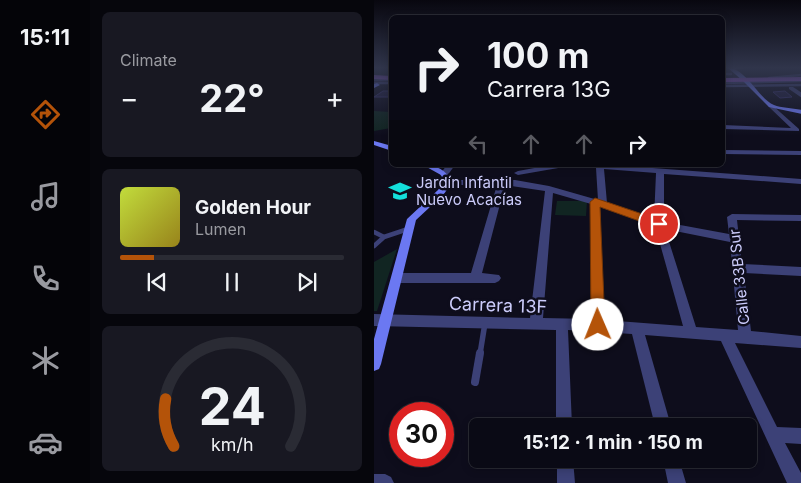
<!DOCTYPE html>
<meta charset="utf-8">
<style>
body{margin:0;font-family:Inter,sans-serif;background:#181822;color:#f1f3f6;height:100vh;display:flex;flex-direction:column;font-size:19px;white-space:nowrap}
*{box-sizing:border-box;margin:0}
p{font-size:16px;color:#999aa0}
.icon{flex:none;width:28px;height:28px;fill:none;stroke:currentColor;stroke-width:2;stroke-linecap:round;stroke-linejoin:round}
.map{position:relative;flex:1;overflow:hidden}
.drawer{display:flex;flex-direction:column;gap:12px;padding:12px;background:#06060c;width:284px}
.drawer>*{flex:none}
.top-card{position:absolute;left:15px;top:15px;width:336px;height:152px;border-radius:8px;box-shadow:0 2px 8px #0003,0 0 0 1px #2a2b34;background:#0a0a15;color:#f1f3f6;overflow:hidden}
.speed{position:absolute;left:15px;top:402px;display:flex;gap:10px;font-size:25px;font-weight:700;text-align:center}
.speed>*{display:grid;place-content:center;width:65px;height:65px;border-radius:50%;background:#0a0a15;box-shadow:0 2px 8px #0003,0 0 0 1px #2a2b34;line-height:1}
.speed .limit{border:8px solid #d22;background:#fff;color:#111}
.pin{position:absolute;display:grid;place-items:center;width:42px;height:42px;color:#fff;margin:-21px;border:2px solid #fff;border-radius:50%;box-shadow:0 1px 5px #0007}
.me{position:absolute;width:55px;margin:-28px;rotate:359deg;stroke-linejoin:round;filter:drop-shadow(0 0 4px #0008)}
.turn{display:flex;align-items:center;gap:18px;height:105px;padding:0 15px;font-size:22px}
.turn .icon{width:65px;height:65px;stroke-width:2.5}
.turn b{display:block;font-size:35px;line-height:42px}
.lanes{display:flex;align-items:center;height:48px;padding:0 15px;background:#0003;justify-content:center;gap:25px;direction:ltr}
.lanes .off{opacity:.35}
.big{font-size:38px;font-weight:700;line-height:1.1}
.drawer .tile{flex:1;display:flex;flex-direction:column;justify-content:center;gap:8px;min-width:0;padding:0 18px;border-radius:8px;background:#181822}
.drawer .dial{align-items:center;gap:0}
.dial svg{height:130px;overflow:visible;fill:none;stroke:#2a2b34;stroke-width:7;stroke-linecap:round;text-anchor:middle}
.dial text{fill:#f1f3f6;stroke:none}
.song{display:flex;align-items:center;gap:15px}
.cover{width:60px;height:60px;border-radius:8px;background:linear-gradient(135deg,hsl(70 70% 55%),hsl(50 70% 35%))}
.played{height:5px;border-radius:2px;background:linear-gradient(90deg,#b45309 15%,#2a2b34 15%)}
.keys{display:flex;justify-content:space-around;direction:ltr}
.heat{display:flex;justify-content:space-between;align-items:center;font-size:28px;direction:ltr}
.trip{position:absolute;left:95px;top:418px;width:288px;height:50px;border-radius:8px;background:#0a0a15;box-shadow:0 2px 8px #0003,0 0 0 1px #2a2b34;font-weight:700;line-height:50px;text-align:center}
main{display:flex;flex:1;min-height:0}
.menu{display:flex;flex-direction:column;width:90px;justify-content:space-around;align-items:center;background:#040408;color:#999aa0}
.menu .icon{width:35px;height:35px}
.menu .active{color:#b45309}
.menu b{font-size:22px;color:#f1f3f6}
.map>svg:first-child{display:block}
.green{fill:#112522}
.building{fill:#1d1b3b;stroke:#332f65}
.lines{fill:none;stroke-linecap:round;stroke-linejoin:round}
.lane-far3{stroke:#3c4177;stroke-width:2.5}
.lane-far2{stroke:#3c4177;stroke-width:4.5}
.lane-far1{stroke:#3c4177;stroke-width:5.5}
.lane{stroke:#3c4177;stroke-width:8}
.street{fill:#3c4177;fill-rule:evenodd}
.secondary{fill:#6b78f2;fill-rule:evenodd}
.primary{fill:#a85df1;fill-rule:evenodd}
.route{fill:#b45309;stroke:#753606}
.labels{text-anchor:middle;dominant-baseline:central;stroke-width:5;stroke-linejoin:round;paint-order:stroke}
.poi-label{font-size:15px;fill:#ccccfb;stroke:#0e0d1c;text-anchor:start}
.street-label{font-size:15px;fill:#ccccfb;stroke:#0e0d1c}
.near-street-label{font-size:18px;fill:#ccccfb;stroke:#0e0d1c}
</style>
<main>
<nav class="menu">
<b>15:11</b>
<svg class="icon active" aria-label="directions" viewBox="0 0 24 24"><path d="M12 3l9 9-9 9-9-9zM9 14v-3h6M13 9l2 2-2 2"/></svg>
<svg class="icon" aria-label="music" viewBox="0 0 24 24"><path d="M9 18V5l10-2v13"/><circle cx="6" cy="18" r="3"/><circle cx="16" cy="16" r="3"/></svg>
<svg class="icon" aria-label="phone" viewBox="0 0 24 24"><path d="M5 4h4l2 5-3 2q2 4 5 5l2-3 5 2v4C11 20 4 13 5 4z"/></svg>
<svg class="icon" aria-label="climate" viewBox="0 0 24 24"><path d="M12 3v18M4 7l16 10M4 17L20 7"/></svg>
<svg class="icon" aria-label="car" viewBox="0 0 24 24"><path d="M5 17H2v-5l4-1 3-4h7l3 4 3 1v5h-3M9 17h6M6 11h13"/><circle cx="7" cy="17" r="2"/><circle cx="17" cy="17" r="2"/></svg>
</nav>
<section class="drawer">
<div class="tile"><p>Climate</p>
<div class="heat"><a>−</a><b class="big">22°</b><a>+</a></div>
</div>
<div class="tile">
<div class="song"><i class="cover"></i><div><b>Golden Hour</b><p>Lumen</p></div></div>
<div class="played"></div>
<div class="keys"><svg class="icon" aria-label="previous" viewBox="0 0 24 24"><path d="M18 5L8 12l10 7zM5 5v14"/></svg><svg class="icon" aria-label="pause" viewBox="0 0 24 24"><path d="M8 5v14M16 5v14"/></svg><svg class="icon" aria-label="next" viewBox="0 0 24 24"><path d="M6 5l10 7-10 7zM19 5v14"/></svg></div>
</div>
<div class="tile dial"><svg viewBox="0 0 100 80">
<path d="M14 69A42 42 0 1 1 86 69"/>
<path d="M14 69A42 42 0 0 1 9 40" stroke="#b45309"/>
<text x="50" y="56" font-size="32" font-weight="700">24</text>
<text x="50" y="72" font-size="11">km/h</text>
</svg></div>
</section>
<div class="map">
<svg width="428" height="483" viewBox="0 0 428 483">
<rect width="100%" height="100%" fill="#0e0d1c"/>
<path class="green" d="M0 111 17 112V128L0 131Z
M183 201H213L212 216 181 215Z
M23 249 3 311H0V262Z"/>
<path class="building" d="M9 91H18V97H0Z
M411 91 418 97 406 98 399 92Z"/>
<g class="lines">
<path class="lane-far3" d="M349 74H357
M395 78 428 75
M0 80H17
M0 83H18
M349 83 428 81
M349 86 428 85"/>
<path class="lane-far2" d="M0 232 10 237 34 229
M0 246 10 237"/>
<path class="lane-far1" d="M106 354 111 323"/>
<path class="lane" d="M101 382 106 353"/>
<path class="street" d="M355 68H372L357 70Z
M415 87H419L428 93V98L415 89Z
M397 104 425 129V131L349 129V125L417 128 395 107 394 106Z
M349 150 428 151V155L349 154Z
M73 165H81L73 176H67L66 174Z
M177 165H194L190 167 144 175 140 173 144 171Z
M204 165H238L428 179V184L290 174V222L355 234 353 217 358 214 428 215V221L363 220 368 264 428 267V276L370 273 377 331 428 336V348L361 343 403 427 428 428V444L411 443 428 475V483H413L347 341 271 335 297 426H281L258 334 194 330 198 426H182V330L0 326V314L156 318 171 191 131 185 108 273 125 275 127 278 125 281 121 283H23L19 281 17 278 19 275 23 273H97L123 185H74L71 184V180H141L175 186 224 200 222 168 208 167ZM230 169 282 173 280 219 233 203ZM179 193 217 204 218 319 169 318ZM226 207 281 226 309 326 230 320ZM291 229 356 242 364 330 322 327Z
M183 459H199L201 483H183Z
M289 459H305L312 483H294Z
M0 474H11L17 477 20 483H0Z"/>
<path class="secondary" d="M354 68C372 68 384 98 400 105 407 108 419 108 428 110V114L395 107 368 80Z
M0 84 3 83 6 85 0 88Z
M0 141 18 146V151L0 145Z
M49 165C63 165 72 170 78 182L70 194 42 220 7 364 5 369 0 371V339L33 219 64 190 70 182 67 175Z"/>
<path class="primary" d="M0 75 18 76V80L0 79Z
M428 77V81L349 82V78Z"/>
</g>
<linearGradient id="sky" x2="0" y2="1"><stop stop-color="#08070f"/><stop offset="0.5" stop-color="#30354b"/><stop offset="1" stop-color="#30354b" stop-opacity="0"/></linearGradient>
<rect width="428" height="136" fill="url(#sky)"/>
<path class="route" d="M221 198 289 221 290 224 285 228 226 207 231 325 229 330 224 332 219 330 217 325 216 202Z"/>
<defs>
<g id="school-bare" transform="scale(1.725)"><path d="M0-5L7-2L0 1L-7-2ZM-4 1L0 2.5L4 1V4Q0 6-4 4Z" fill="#14dfdb" stroke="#0e0d1c" stroke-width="2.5" paint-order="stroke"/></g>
</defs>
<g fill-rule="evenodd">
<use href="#school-bare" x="26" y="191"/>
</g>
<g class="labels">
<g class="poi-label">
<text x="42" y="182">Jardín Infantil<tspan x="42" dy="17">Nuevo Acacías</tspan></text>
</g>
<g class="street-label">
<text transform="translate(365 277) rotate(-96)">Calle 33B Sur</text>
</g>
<g class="near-street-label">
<text transform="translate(124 305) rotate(2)">Carrera 13F</text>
</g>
</g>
</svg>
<div class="speed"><div class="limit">30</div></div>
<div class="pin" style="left:285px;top:224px;background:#d93025"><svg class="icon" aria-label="arrive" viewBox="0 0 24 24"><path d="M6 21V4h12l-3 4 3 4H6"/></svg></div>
<svg class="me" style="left:224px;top:325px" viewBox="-20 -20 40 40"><circle r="19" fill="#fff"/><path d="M0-13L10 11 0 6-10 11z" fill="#b45309"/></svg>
<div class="trip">15:12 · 1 min · 150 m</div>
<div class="top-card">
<div class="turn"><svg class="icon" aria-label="right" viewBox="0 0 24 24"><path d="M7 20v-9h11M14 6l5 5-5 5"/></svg><div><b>100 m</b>Carrera 13G</div></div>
<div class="lanes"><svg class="icon off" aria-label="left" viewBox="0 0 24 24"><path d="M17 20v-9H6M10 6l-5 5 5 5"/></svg><svg class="icon off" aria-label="ahead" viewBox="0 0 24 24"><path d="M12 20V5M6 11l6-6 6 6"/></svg><svg class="icon off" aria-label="ahead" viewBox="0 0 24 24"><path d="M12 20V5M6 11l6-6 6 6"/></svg><svg class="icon" aria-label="right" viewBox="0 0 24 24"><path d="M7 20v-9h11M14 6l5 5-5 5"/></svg></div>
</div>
</div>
</main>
